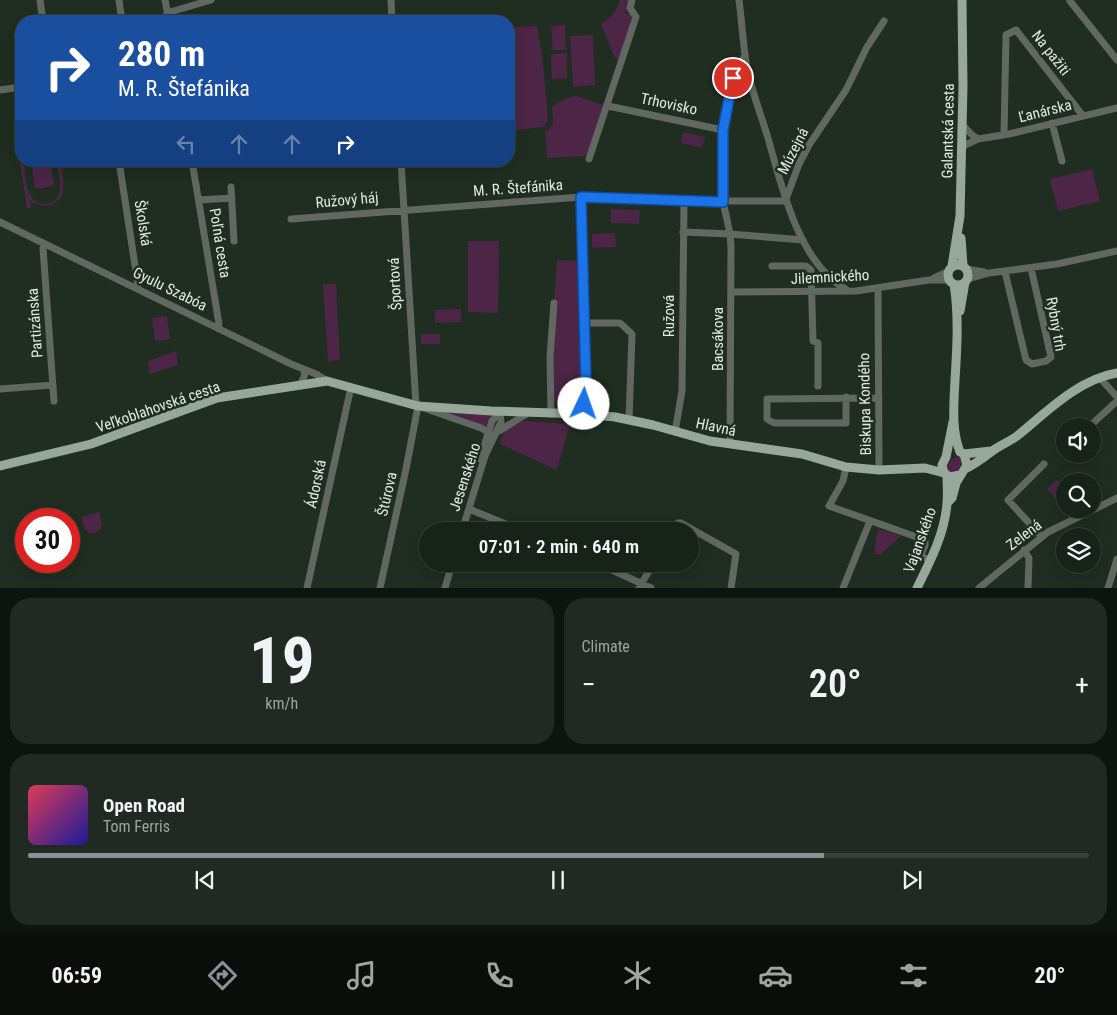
<!DOCTYPE html>
<meta charset="utf-8">
<style>
body{margin:0;font-family:"Roboto Condensed",sans-serif;background:#202a22;color:#f1f3f6;height:100vh;display:flex;flex-direction:column;font-size:19px;white-space:nowrap}
*{box-sizing:border-box;margin:0}
p{font-size:16px;color:#9ea4a2}
.icon{flex:none;width:28px;height:28px;fill:none;stroke:currentColor;stroke-width:2;stroke-linecap:round;stroke-linejoin:round}
.map{position:relative;height:588px;overflow:hidden}
.panel{display:flex;flex-direction:column;gap:10px;padding:10px;background:#0d130e;flex:1}
.panel>*{flex:none}
.guide{position:absolute;left:15px;top:15px;width:500px;height:152px;border-radius:20px;box-shadow:0 5px 20px #0002,0 0 0 1px #363f38;background:#1a4fa0;color:#fff;overflow:hidden}
.tools{position:absolute;left:1056px;top:418px;display:grid;gap:10px}
.tools a{display:grid;place-items:center;width:45px;height:45px;border-radius:50%;background:#172219;box-shadow:0 5px 20px #0002,0 0 0 1px #363f38;font-size:25px}
.speed{position:absolute;left:15px;top:508px;display:flex;gap:10px;font-size:25px;font-weight:700;text-align:center}
.speed>*{display:grid;place-content:center;width:65px;height:65px;border-radius:50%;background:#172219;box-shadow:0 5px 20px #0002,0 0 0 1px #363f38;line-height:1}
.speed .limit{border:8px solid #d22;background:#fff;color:#111}
.pin{position:absolute;display:grid;place-items:center;width:42px;height:42px;color:#fff;margin:-21px;border:2px solid #fff;border-radius:50%;box-shadow:0 1px 5px #0007}
.me{position:absolute;width:55px;margin:-28px;rotate:3deg;stroke-linejoin:round;filter:drop-shadow(0 0 4px #0008)}
.turn{display:flex;align-items:center;gap:18px;height:105px;padding:0 20px;font-size:22px}
.turn .icon{width:65px;height:65px;stroke-width:2.5}
.turn b{display:block;font-size:35px;line-height:42px}
.lanes{display:flex;align-items:center;height:48px;padding:0 20px;background:#0003;justify-content:center;gap:25px;direction:ltr}
.lanes .off{opacity:.35}
.big{font-size:38px;font-weight:600;line-height:1.1}
.panel .tile{flex:1;display:flex;flex-direction:column;justify-content:center;gap:8px;min-width:0;padding:0 18px;border-radius:20px;background:#202a22}
.panel .dial{align-items:center;gap:0}
.dial b{font-size:65px;line-height:1}
.song{display:flex;align-items:center;gap:15px}
.cover{width:60px;height:60px;border-radius:8px;background:linear-gradient(135deg,hsl(350 70% 55%),hsl(240 70% 35%))}
.played{height:5px;border-radius:2px;background:linear-gradient(90deg,#8c9099 75%,#363f38 75%)}
.keys{display:flex;justify-content:space-around;direction:ltr}
.heat{display:flex;justify-content:space-between;align-items:center;font-size:28px;direction:ltr}
.panel .tiles{flex:1;display:grid;gap:10px;grid-template-columns:1fr 1fr}
.tile:last-child{grid-column:span 2}
.trip{position:absolute;left:419px;top:522px;width:280px;height:50px;border-radius:25px;background:#172219;box-shadow:0 5px 20px #0002,0 0 0 1px #363f38;font-weight:600;line-height:50px;text-align:center}
.dock{display:flex;height:80px;justify-content:space-around;align-items:center;background:#090e0a;color:#9ea4a2}
.dock .icon{width:35px;height:35px}
.dock .selected{color:#8c9099}
.dock b{font-size:22px;color:#f1f3f6}
.map>svg:first-child{display:block}
.green{fill:#4d2547}
.lines{fill:none;stroke-linecap:round;stroke-linejoin:round}
.minor{stroke:#616862;stroke-width:7}
.major{stroke:#97a79a;stroke-width:9}
.route-casing{stroke:#114b97;stroke-width:12}
.route{stroke:#1a73e8;stroke-width:9}
.labels{text-anchor:middle;dominant-baseline:central;stroke-width:5;stroke-linejoin:round;paint-order:stroke}
.street-label{font-size:15px;fill:#e1ebe2;stroke:#1f2e21}
</style>
<div class="map">
<svg width="1117" height="588" viewBox="0 0 1117 588">
<rect width="100%" height="100%" fill="#1f2e21"/>
<path class="green" d="M620 0H629L625 13 630 14 632 18 619 60 615 58 601 24C611 18 617 11 620 0Z
M565 25 566 50H553L551 26Z
M537 26 543 62 548 120 544 127 509 131V27Z
M593 35 595 85 573 87 570 36Z
M567 53V78L552 79 551 54Z
M576 96 603 105 589 151 586 156 547 158 545 132 550 129 553 123 552 106 570 97Z
M19 128 21 161H24C25 172 25 188 31 196 34 201 39 204 44 204 67 203 59 175 57 161H60C61 170 64 180 63 189 61 207 42 210 30 200L31 208H27L15 129Z
M683 132 705 137 702 148 681 143Z
M31 161H50L54 186 35 189Z
M406 161H489L407 167Z
M1092 169 1100 201 1058 211 1050 179Z
M611 209 640 210 639 224 611 223Z
M615 233 616 247 592 248V234Z
M468 241H499L498 313 468 312Z
M557 260 581 261 584 404 551 402 550 357Z
M336 284 340 360 328 361 323 284Z
M461 309V322L435 323V310Z
M167 316 170 339 155 341 152 318Z
M440 334V344H421V334Z
M176 351 178 365 149 374 148 361Z
M451 410 491 416 486 427 449 416Z
M524 421 570 424 557 470 500 444C502 428 511 426 524 421Z
M958 456 961 457 963 463 957 471 952 473 948 471 947 466 951 460Z
M1057 480 1065 488V505L1063 507 1047 489Z
M99 512 102 524 101 529 95 533H89L85 529 81 517Z
M878 529 901 536 880 555 874 554Z"/>
<g class="lines">
<path class="minor" d="M40 0 43 21
M119 0 122 21
M165 0 169 21
M391 0 392 21
M739 0C742 22 743 46 747 68 752 92 761 115 768 138 782 187 798 263 847 290
M1070 1 1117 60
M167 13 211 0
M0 90 21 87
M608 106 723 130
M1052 123 1062 161
M962 124 972 135 978 139
M1004 134 1006 35 1016 30 1083 116
M961 147 978 139 1009 134 1117 108
M589 159 636 17 630 8 632 0
M119 161 138 285 137 288
M192 161 219 324 217 328
M401 161 416 405
M231 187 234 241
M581 197V261L586 386 583 414
M786 199 799 164 809 145 846 90 867 47 884 21
M199 200 232 198
M291 219 581 197 723 201H786
M0 222 291 364 316 374 327 381
M683 232 730 234 803 240
M45 244 43 248 54 401
M772 266H806L811 270 813 341 818 343V386
M967 269 984 272
M1005 272 1026 360 1032 364 1046 361 1051 357 1031 268
M934 278 949 271
M968 279 989 273 1057 264 1117 251
M878 288 879 470
M731 292 856 291 929 280H950
M584 323H620L632 334 629 420
M1100 378 1117 397
M300 385C304 378 306 375 303 369
M0 389 53 385
M846 397V423H774L767 419V399L879 398
M551 414 550 357 554 303
M1091 425 1117 401
M499 431 528 413
M675 432 682 391 684 200
M730 444 731 247 730 234 723 201V130L733 78 745 55
M480 459 492 421 500 412
M846 467 843 481 829 506 925 540V546L920 556 930 560
M469 509 523 531
M675 527 678 523H681L736 554 731 588
M462 531 485 456 501 422 500 412
M1042 537 1008 500 1044 464
M1024 550 1029 558 1028 588
M599 564 651 588
M307 588 351 387
M380 588 406 469 418 406 481 428 488 432
M445 588 452 564
M639 588 653 564
M843 588 870 521
M979 588 1048 532 1117 498
M1108 588 1117 559"/>
<path class="major" d="M961 238 963 265
M948 275a10 10 0 1 1 20 0a10 10 0 1 1-20 0Z
M952 266 960 216 963 86 962 0
M954 284C959 316 957 348 955 380 954 403 951 429 960 452
M960 311 965 282
M962 453 964 454 991 451
M0 466 91 444 217 398 327 381 418 406 491 411 583 414 615 417 653 425 710 441 802 454 846 467 879 470 925 468 944 473 950 477 960 475
M965 469C975 464 982 459 991 452 998 446 1009 442 1017 436 1047 412 1077 380 1117 373
M944 473 942 465 946 457 953 422
M948 502 952 498 956 483 967 465 964 454
M917 588C930 562 945 533 947 503 948 495 947 485 947 476"/>
</g>
<g class="lines">
<g class="route-casing">
<path id="route" d="M584 404 586 386 581 197 723 202V130L733 78"/>
</g>
<use href="#route" class="route"/>
</g>
<g class="labels">
<g class="street-label">
<text transform="translate(1051 53) rotate(52)">Na pažiti</text>
<text transform="translate(669 104) rotate(12)">Trhovisko</text>
<text transform="translate(1045 111) rotate(-14)">Ľanárska</text>
<text transform="translate(948 131) rotate(-89)">Galantská cesta</text>
<text transform="translate(793 151) rotate(-63)">Múzejná</text>
<text transform="translate(518 188) rotate(-4)">M. R. Štefánika</text>
<text transform="translate(347 200) rotate(-5)">Ružový háj</text>
<text transform="translate(143 223) rotate(81)">Školská</text>
<text transform="translate(220 243) rotate(81)">Poľná cesta</text>
<text transform="translate(830 277) rotate(-3)">Jilemnického</text>
<text transform="translate(395 284) rotate(-93)">Športová</text>
<text transform="translate(170 289) rotate(26)">Gyulu Szabóa</text>
<text transform="translate(669 316) rotate(-90)">Ružová</text>
<text transform="translate(35 323) rotate(-94)">Partizánska</text>
<text transform="translate(1056 324) rotate(80)">Rybný trh</text>
<text transform="translate(718 339) rotate(-90)">Bacsákova</text>
<text transform="translate(865 404) rotate(-91)">Biskupa Kondého</text>
<text transform="translate(158 407) rotate(-19)">Veľkoblahovská cesta</text>
<text transform="translate(716 427) rotate(12)">Hlavná</text>
<text transform="translate(465 477) rotate(-72)">Jesenského</text>
<text transform="translate(316 484) rotate(-78)">Ádorská</text>
<text transform="translate(387 494) rotate(-77)">Štúrova</text>
<text transform="translate(1024 535) rotate(-37)">Zelená</text>
<text transform="translate(920 540) rotate(-70)">Vajanského</text>
</g>
</g>
</svg>
<div class="tools">
<a><svg class="icon" aria-label="sound" viewBox="0 0 24 24"><path d="M4 9h4l5-4v14l-5-4H4zM17 9q2 3 0 6"/></svg></a>
<a><svg class="icon" aria-label="search" viewBox="0 0 24 24"><circle cx="10" cy="10" r="6"/><path d="M15 15l6 6"/></svg></a>
<a><svg class="icon" aria-label="layers" viewBox="0 0 24 24"><path d="M12 4l9 5-9 5-9-5zM3 14l9 5 9-5"/></svg></a>
</div>
<div class="speed"><div class="limit">30</div></div>
<div class="pin" style="left:733px;top:78px;background:#d93025"><svg class="icon" aria-label="arrive" viewBox="0 0 24 24"><path d="M6 21V4h12l-3 4 3 4H6"/></svg></div>
<svg class="me" style="left:584px;top:404px" viewBox="-20 -20 40 40"><circle r="19" fill="#fff"/><path d="M0-13L10 11 0 6-10 11z" fill="#1a73e8"/></svg>
<div class="trip">07:01 · 2 min · 640 m</div>
<div class="guide">
<div class="turn"><svg class="icon" aria-label="right" viewBox="0 0 24 24"><path d="M7 20v-9h11M14 6l5 5-5 5"/></svg><div><b>280 m</b>M. R. Štefánika</div></div>
<div class="lanes"><svg class="icon off" aria-label="left" viewBox="0 0 24 24"><path d="M17 20v-9H6M10 6l-5 5 5 5"/></svg><svg class="icon off" aria-label="ahead" viewBox="0 0 24 24"><path d="M12 20V5M6 11l6-6 6 6"/></svg><svg class="icon off" aria-label="ahead" viewBox="0 0 24 24"><path d="M12 20V5M6 11l6-6 6 6"/></svg><svg class="icon" aria-label="right" viewBox="0 0 24 24"><path d="M7 20v-9h11M14 6l5 5-5 5"/></svg></div>
</div>
</div>
<section class="panel">
<div class="tiles">
<div class="tile dial"><b>19</b><p>km/h</p></div>
<div class="tile"><p>Climate</p>
<div class="heat"><a>−</a><b class="big">20°</b><a>+</a></div>
</div>
<div class="tile">
<div class="song"><i class="cover"></i><div><b>Open Road</b><p>Tom Ferris</p></div></div>
<div class="played"></div>
<div class="keys"><svg class="icon" aria-label="previous" viewBox="0 0 24 24"><path d="M18 5L8 12l10 7zM5 5v14"/></svg><svg class="icon" aria-label="pause" viewBox="0 0 24 24"><path d="M8 5v14M16 5v14"/></svg><svg class="icon" aria-label="next" viewBox="0 0 24 24"><path d="M6 5l10 7-10 7zM19 5v14"/></svg></div>
</div>
</div>
</section>
<nav class="dock">
<b>06:59</b>
<svg class="icon selected" aria-label="directions" viewBox="0 0 24 24"><path d="M12 3l9 9-9 9-9-9zM9 14v-3h6M13 9l2 2-2 2"/></svg>
<svg class="icon" aria-label="music" viewBox="0 0 24 24"><path d="M9 18V5l10-2v13"/><circle cx="6" cy="18" r="3"/><circle cx="16" cy="16" r="3"/></svg>
<svg class="icon" aria-label="phone" viewBox="0 0 24 24"><path d="M5 4h4l2 5-3 2q2 4 5 5l2-3 5 2v4C11 20 4 13 5 4z"/></svg>
<svg class="icon" aria-label="climate" viewBox="0 0 24 24"><path d="M12 3v18M4 7l16 10M4 17L20 7"/></svg>
<svg class="icon" aria-label="car" viewBox="0 0 24 24"><path d="M5 17H2v-5l4-1 3-4h7l3 4 3 1v5h-3M9 17h6M6 11h13"/><circle cx="7" cy="17" r="2"/><circle cx="17" cy="17" r="2"/></svg>
<svg class="icon" aria-label="filters" viewBox="0 0 24 24"><path d="M4 7h16M4 17h16"/><circle cx="9" cy="7" r="2"/><circle cx="15" cy="17" r="2"/></svg>
<b>20°</b>
</nav>
